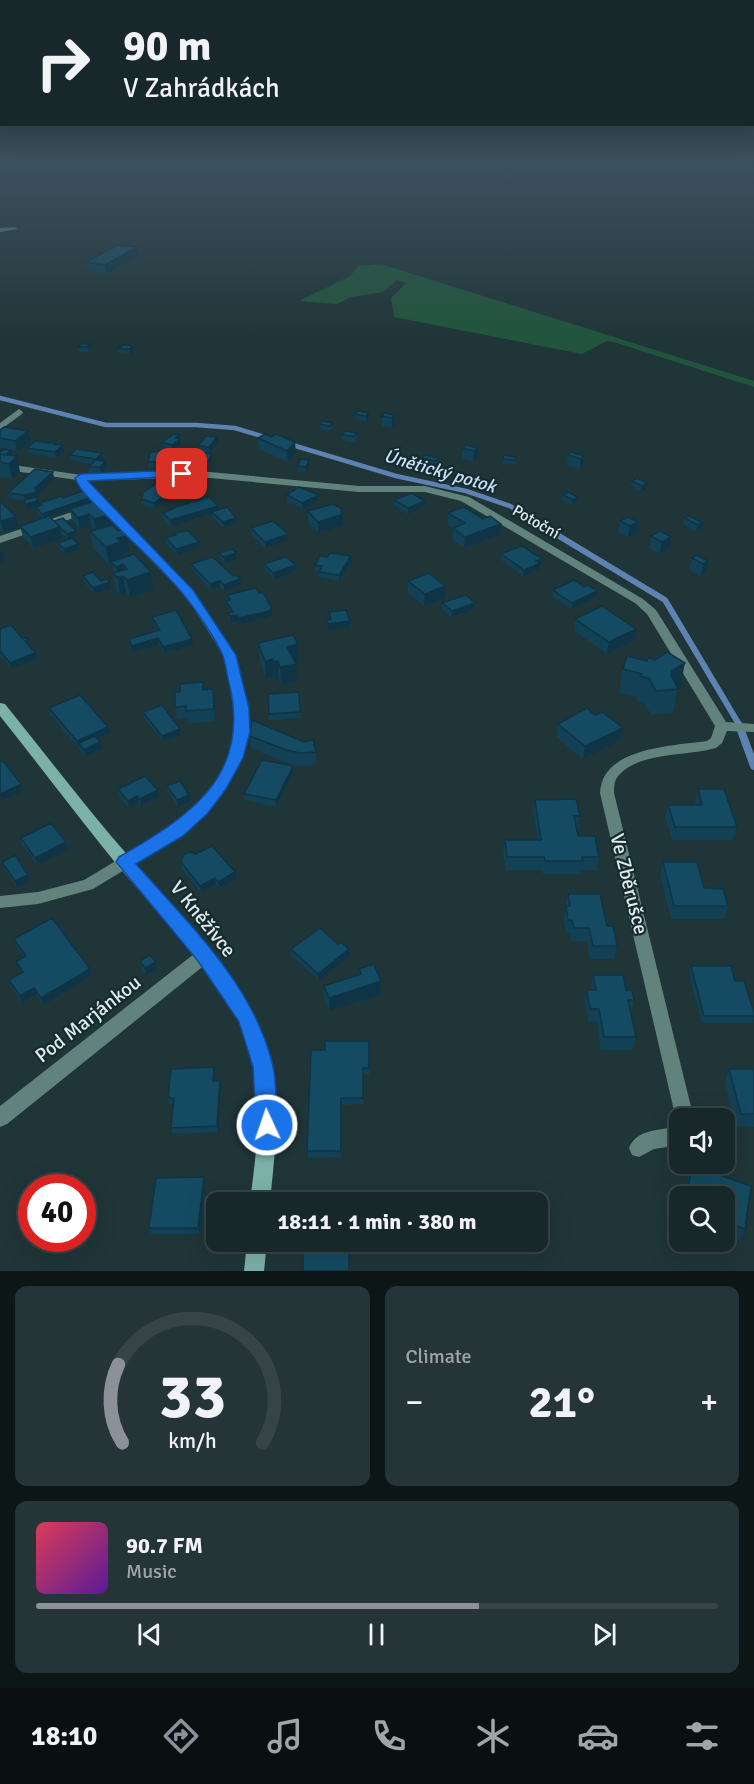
<!DOCTYPE html>
<meta charset="utf-8">
<style>
body{margin:0;font-family:Signika,sans-serif;background:#253436;color:#f1f3f6;height:100vh;display:flex;flex-direction:column;font-size:22px;white-space:nowrap}
*{box-sizing:border-box;margin:0}
p{font-size:20px;color:#9fa6a8}
.icon{flex:none;width:33px;height:33px;fill:none;stroke:currentColor;stroke-width:2;stroke-linecap:round;stroke-linejoin:round}
.map{position:relative;height:1271px;overflow:hidden}
.details{display:flex;flex-direction:column;gap:15px;padding:15px;background:#0d1617;flex:1}
.details>*{flex:none}
.banner{position:absolute;left:0px;top:0px;width:754px;height:126px;box-shadow:0 6px 24px #0002,0 0 0 2px #364447;background:#18282a;color:#f1f3f6;overflow:hidden}
.controls{position:absolute;left:669px;top:1108px;display:grid;gap:12px}
.controls a{display:grid;place-items:center;width:66px;height:66px;border-radius:12px;background:#18282a;box-shadow:0 6px 24px #0002,0 0 0 2px #364447;font-size:30px}
.speed{position:absolute;left:18px;top:1174px;display:flex;gap:12px;font-size:30px;font-weight:700;text-align:center}
.speed>*{display:grid;place-content:center;width:78px;height:78px;border-radius:50%;background:#18282a;box-shadow:0 6px 24px #0002,0 0 0 2px #364447;line-height:1}
.speed .limit{border:9px solid #d22;background:#fff;color:#111}
.pin{position:absolute;display:grid;place-items:center;width:51px;height:51px;color:#fff;margin:-26px;border-radius:12px;box-shadow:0 3px 9px #0006}
.me{position:absolute;width:66px;margin:-33px;rotate:357deg;stroke-linejoin:round;filter:drop-shadow(0 0 4px #0008)}
.turn{display:flex;align-items:center;gap:21px;height:126px;padding:0 24px;font-size:27px}
.turn .icon{width:78px;height:78px;stroke-width:2.5}
.turn b{display:block;font-size:42px;line-height:51px}
.big{font-size:45px;font-weight:700;line-height:1.1}
.details .card{flex:1;display:flex;flex-direction:column;justify-content:center;gap:9px;min-width:0;padding:0 21px;border-radius:12px;background:#253436}
.details .dial{align-items:center;gap:0}
.dial svg{height:156px;overflow:visible;fill:none;stroke:#364447;stroke-width:7;stroke-linecap:round;text-anchor:middle}
.dial text{fill:#f1f3f6;stroke:none}
.song{display:flex;align-items:center;gap:18px}
.cover{width:72px;height:72px;border-radius:9px;background:linear-gradient(135deg,hsl(350 70% 55%),hsl(270 70% 35%))}
.played{height:6px;border-radius:3px;background:linear-gradient(90deg,#8c9099 65%,#364447 65%)}
.keys{display:flex;justify-content:space-around;direction:ltr}
.heat{display:flex;justify-content:space-between;align-items:center;font-size:33px;direction:ltr}
.details .tiles{flex:1;display:grid;gap:15px;grid-template-columns:1fr 1fr}
.card:last-child{grid-column:span 2}
.trip{position:absolute;left:206px;top:1192px;width:342px;height:60px;border-radius:12px;background:#18282a;box-shadow:0 6px 24px #0002,0 0 0 2px #364447;font-weight:700;line-height:60px;text-align:center}
.tabs{display:flex;height:96px;justify-content:space-around;align-items:center;background:#0a1011;color:#9fa6a8}
.tabs .icon{width:42px;height:42px}
.tabs .on{color:#8c9099}
.tabs b{font-size:27px;color:#f1f3f6}
.map>svg:first-child{display:block}
.green{fill:#21553b}
.lines{fill:none;stroke-linecap:round;stroke-linejoin:round}
.stream-far2{stroke:#5e83b2;stroke-width:4.5}
.stream-far1{stroke:#5e83b2;stroke-width:6}
.stream{stroke:#5e83b2;stroke-width:8}
.street{fill:#62837d;fill-rule:evenodd}
.secondary{fill:#7cb1a8;fill-rule:evenodd}
.wall{fill:#124054}
.shaded-wall{fill:#0f3445}
.building{fill:#154b62;stroke:#0f3445;stroke-width:1.5}
.route{fill:#1a73e8;stroke:#114b97;stroke-width:1.5}
.labels{text-anchor:middle;dominant-baseline:central;stroke-width:4.5;stroke-linejoin:round;paint-order:stroke}
.street-label{font-size:16px;fill:#dfebed;stroke:#162b2d}
.water-label{font-size:18px;font-style:italic;fill:#cae0fd;stroke:#162b2d}
.near-street-label{font-size:20px;fill:#dfebed;stroke:#162b2d}
</style>
<div class="map">
<svg width="754" height="1271" viewBox="0 0 754 1271">
<rect width="100%" height="100%" fill="#203538"/>
<path class="green" d="M381 264 754 381V387L617 343 607 341 582 354 394 317 391 298 406 283 397 280 383 292 351 297 337 304 299 301 350 276 358 266Z"/>
<g class="lines">
<path class="stream-far2" d="M0 398 106 425H196L235 428 268 438
M289 444 396 476 466 491 510 506 557 534"/>
<path class="stream-far1" d="M554 533 665 600 740 726"/>
<path class="stream" d="M739 725 754 766"/>
<path class="street" d="M0 228 15 227 18 229 0 232Z
M19 409 23 412 22 414 0 430V423Z
M0 463 81 475 199 471 359 486H425L469 497 643 599 656 610 726 722 754 724V732L727 731 722 743 716 748C689 756 639 752 619 775 614 780 614 787 614 793L694 1119H680V1145L654 1149 639 1157 632 1155 629 1148C638 1127 661 1132 679 1125L676 1119 600 793C602 747 673 746 707 741L711 738 715 726 647 614 635 603 461 501 425 492H359L199 477 87 481 106 503 195 592 235 655 249 708V732L242 758 226 789 207 813 182 835 93 889 38 904 0 908V896L38 892 84 880 172 827 197 805 215 782 228 758 235 732V708L223 655 185 594 98 507 77 480 0 469Z
M87 507 91 508V512L0 543V536Z
M205 948 211 950 213 955 211 960 7 1124 0 1127V1106L199 950Z"/>
<path class="secondary" d="M0 703 5 704C47 756 87 809 131 859 185 922 254 982 272 1067 281 1111 274 1159 270 1203H250C255 1159 263 1111 254 1067 238 985 169 927 118 866 78 817 40 766 0 716Z
M247 1242H267L264 1271H244Z"/>
</g>
<path class="wall" d="M137 247 138 256 106 274 88 271 86 262Z
M90 344 91 349 89 352H79L78 347Z
M133 346 134 351 130 354 119 353 118 348Z
M369 413V418L366 422 355 419 354 414Z
M395 415 394 426 392 428 382 426V416Z
M332 423V428L330 431 320 429 319 424Z
M0 430 30 442 17 451 0 448Z
M357 433V438L354 442 342 440V435Z
M258 438 296 453 288 462 259 449Z
M179 439 181 445 173 450 162 447V442Z
M218 442 210 452 198 451V446Z
M27 448 64 451 56 458 28 453Z
M463 448H478L477 458 473 462 462 459Z
M0 452 12 456 20 472 12 479 0 477Z
M102 453 103 459 101 460 106 466 101 473H89V467L91 464 71 460 70 455Z
M190 453H211L212 458 209 467 149 468 148 462Z
M568 455 584 456 582 467 580 469 567 466Z
M516 457 515 465 503 464V459Z
M422 458H438V463L436 466 422 464Z
M298 466H309L306 472 298 471Z
M54 478 37 494 38 498H36L39 506H40V504L63 498H89L90 502 111 525 127 536 129 552 123 554V558L151 572 153 590 130 598 126 593 120 595 116 590 112 563 109 564 93 548 90 531 95 530 91 526 80 529 72 520 70 510 50 517 54 521 76 531 78 536 68 540 61 533 62 538 33 548 23 537 20 526 43 518 37 513 36 508 27 510 24 501 9 498 8 493Z
M181 480 185 481V486L155 508 142 505 140 495Z
M632 481 647 483 646 489 641 491 631 486Z
M287 495H319V500L303 509 287 501Z
M563 495 578 497 577 502 572 505 562 500Z
M394 500 425 501V506L408 514 394 505Z
M0 501 16 517 19 528 4 533 0 529Z
M219 510 236 518 237 524 224 528 213 518 212 513 171 526 163 519V513Z
M308 511 342 513 343 525 318 533 308 522Z
M448 513 483 519 501 524 500 535 464 548 452 539 453 528 448 525Z
M689 516 701 529 696 531 683 524 684 518Z
M628 517 636 534 628 537 618 532 620 521Z
M251 528 288 534V540L265 548 251 534Z
M174 533 199 547 177 555 166 544V538L175 535Z
M651 536 671 537 669 548 660 554 649 548Z
M58 543 78 544 79 549 65 554 59 549Z
M219 553 237 559 225 563 220 558Z
M501 554 542 559 541 564 539 565V569L523 576 501 560Z
M327 557 351 562 339 581 319 577V572L315 571V565Z
M692 558 708 561 706 573 701 576 689 570Z
M191 564 241 585 224 591 220 587 211 590 192 570Z
M264 564 296 571 274 579 265 570Z
M83 576 110 582 111 588 94 594 84 582Z
M408 581 445 598 424 606 408 593Z
M584 587 596 597 571 609 552 596 553 590Z
M259 593 268 599 272 614 270 617 239 624 238 621 230 622 229 619 228 613 230 612 227 607V595Z
M442 603 474 609 451 617 442 609Z
M152 617 193 645 164 653 159 644 133 652 130 645 129 639 158 631 153 623Z
M575 619 636 629 634 641 607 654 574 631Z
M0 629 30 646 37 659 12 669 0 656Z
M258 643 298 644 299 662 295 663 297 682 281 685 279 679 275 680 274 677 266 679 260 661Z
M627 656 680 687 678 688 673 712 651 715 644 702 637 701V697L619 693 623 669Z
M203 682 204 690 213 689 215 721 188 724 187 718 177 719 175 707 180 692Z
M299 692 301 718 269 720 268 694Z
M49 708 108 727 110 733 97 739 102 749 85 756 80 750 79 747H78L50 715Z
M143 712 181 736 163 742 144 718Z
M595 715 623 728 620 740 583 759 556 737 558 724Z
M250 736 316 752V764L301 766 287 763 251 748Z
M293 766V773L276 807 245 800 244 794Z
M167 786 190 802 178 807 168 792Z
M118 789 158 790 159 796 141 806 139 803 129 808 119 796Z
M698 789 737 827 733 840H672L665 817 668 805H695V802Z
M535 800 580 816 578 829H577L578 836 599 857 597 870H581V874H543L542 870H506L503 853 505 840H538L533 812Z
M21 838 68 849 37 865 22 845Z
M2 862 28 875 30 881 17 888 4 868Z
M181 862 235 872 236 879 219 888 216 884 201 893 182 869Z
M663 862 704 888 728 906 724 919H671L660 875Z
M568 894 607 926 617 946 614 959H590L587 941H571L570 933H566L564 919Z
M14 939 90 969 91 976 43 1005 36 994 22 1003 11 986 9 980 22 973 19 968 16 961 24 957 16 946Z
M338 944 349 949 350 956 319 980 291 956V949Z
M140 961 156 962 157 969 146 975 141 968Z
M691 966 735 981 754 1012 753 1023H702L689 973Z
M359 969 381 994 329 1011 324 999V986L359 974Z
M593 975 626 990 634 1000 631 1012 636 1037 633 1050H601L597 1022H588L585 1003 587 990H591Z
M369 1041V1075L363 1074V1104L342 1105 341 1157 308 1158 307 1151 325 1050Z
M214 1067 215 1074 214 1081H220L221 1087 218 1132 172 1134 171 1128 174 1104H169L168 1098Z
M729 1069H754V1127L736 1126 725 1082Z
M692 1165 751 1186 745 1229 740 1241 724 1236V1197H685L688 1178Z
M204 1177 205 1183 200 1234H151L149 1228Z"/>
<path class="shaded-wall" d="M137 247 138 256 106 274 105 265Z
M90 344 91 349 89 352 88 347Z
M133 346 134 351 130 354 129 349Z
M369 413V418L366 422V416Z
M395 415 394 426 392 428V418Z
M28 431 30 442 17 451 15 441Z
M179 435 181 445 173 450 172 445 175 438Z
M217 437 218 442 210 452 209 447Z
M295 442 296 453 288 462 287 451Z
M63 445 64 451 56 458 55 452Z
M478 448 477 458 473 462 474 451Z
M11 451 12 456H3Z
M102 453 103 459 96 465V459Z
M211 453 212 458 209 467V461Z
M17 456 20 472 12 479 9 464Z
M584 456 582 467 580 469 581 459Z
M309 460V466L306 472V467Z
M105 461 106 466 101 473 100 467Z
M53 472 54 478 37 494 38 498 25 501 24 495 35 488Z
M185 481V486L155 508 154 503Z
M647 483 646 489 641 491 642 486Z
M319 495V500L303 509 302 503Z
M578 497 577 502 572 505 573 500Z
M89 498 90 503 44 519 42 514Z
M38 501 39 507 27 510 26 504Z
M425 501V506L408 514V508Z
M218 506 219 511 171 526 170 520Z
M342 509 343 525 318 533V522L341 512Z
M89 514 91 526 80 529 78 518Z
M109 515 111 526 96 531 94 519Z
M16 517 19 528 4 533 1 521Z
M236 518 237 524 224 528 223 522Z
M638 522 636 534 628 537 630 526Z
M703 523 701 529 696 531 698 525Z
M501 524 500 535 464 548 465 537Z
M60 527 62 538 33 548 31 537Z
M76 531 78 536 68 540 67 534Z
M288 534V540L265 548V542Z
M127 536 129 552 123 554 124 559 111 562 112 563 109 564 106 547 117 538Z
M671 537 669 548 660 554 662 542Z
M199 542V547L177 555 176 549Z
M78 544 79 549 65 554 64 549Z
M0 551H2L5 562 0 564Z
M236 553 237 559 225 563 224 557Z
M351 556V562L339 581V575Z
M542 559 541 564 539 565V569L523 576 524 570 536 561Z
M708 561 706 573 701 576 703 564Z
M123 564 126 579 123 576 126 593 120 595 116 567Z
M296 565V571L274 579 273 573Z
M151 572 153 590 130 598 127 580Z
M240 579 241 585 224 591V585Z
M220 581V587L211 590 210 584Z
M110 582 111 588 94 594 93 588Z
M445 586V598L424 606 425 594Z
M597 591 596 597 571 609 572 603Z
M475 603 474 609 451 617 452 611Z
M272 608V614L270 617 239 624V618Z
M237 615 238 621 230 622V616Z
M350 621V627L328 630V624Z
M636 629 634 641 607 654 609 642Z
M158 638 159 644 133 652 132 646Z
M192 639 193 645 164 653 163 647Z
M298 644 299 662 288 664 287 647Z
M35 653 37 659 12 669 10 663Z
M273 659 274 677 266 679 265 661Z
M278 661 279 679 275 680 274 662Z
M685 663 680 687 677 689 668 690 672 671Z
M296 664 297 682 281 685 280 667Z
M213 689 215 702V721L214 709Z
M108 727 110 733 81 746 79 743V747H78L77 741Z
M623 728 620 740 583 759 585 746Z
M180 729 181 736 163 742 162 736Z
M100 742 102 749 85 756 84 750Z
M293 766V773L276 807V800Z
M21 784 22 791 1 801 0 794Z
M158 790 159 796 141 806 140 799Z
M189 795 190 802 178 807 177 800Z
M137 796 139 803 129 808 128 801Z
M66 842 68 849 37 865 35 858Z
M235 872 236 879 219 888 218 882Z
M28 875 30 881 17 888 15 881Z
M215 878 216 884 201 893 200 886Z
M349 949 350 956 319 980 318 974Z
M156 962 157 969 146 975 145 968Z
M90 969 91 976 43 1005 41 998Z
M381 981V994L329 1011V998Z
M34 988 36 994 22 1003 20 996Z
M220 1081 221 1087 218 1132 217 1126Z
M204 1177 205 1183 200 1234 198 1228Z"/>
<path class="building" d="M118 245 137 247 105 265 86 262Z
M81 344H90L88 347H78Z
M123 345 133 346 129 349 118 348Z
M358 411 369 413 366 416 354 414Z
M384 413 395 415 392 418 382 416Z
M322 421 332 423 330 426 319 424Z
M4 427 28 431 15 441 0 438V430Z
M345 431 357 433 354 436 342 435Z
M174 434 179 435 175 438 180 439 172 445 162 442Z
M265 434 271 437 276 434 295 442 287 451 258 438Z
M206 436 217 437 209 447 198 446Z
M36 441 49 443 56 441 53 444 63 445 55 452 27 448Z
M466 445 478 448 474 451 463 448Z
M4 449 11 451 5 455 0 454V452Z
M76 449 102 453 96 459 70 455Z
M179 450 190 451 189 453H211L209 461 148 462 150 452Z
M571 452 584 456 581 459 568 455Z
M0 454 17 456 9 464 0 462Z
M425 455 438 458 436 461 422 458Z
M504 455 516 457 515 460 503 459Z
M300 459 309 460 306 467 298 466Z
M95 460 105 461 100 467H89Z
M35 469 53 472 35 488 37 492 24 495 8 493Z
M169 474 181 476 177 479 185 481 154 503 141 499 143 495H140Z
M637 478 647 483 642 486 632 481Z
M299 487 319 495 302 503 287 495Z
M83 491 89 498 42 514 36 507 42 505 40 504 43 502 61 496 63 498Z
M568 492 578 497 573 500 563 495Z
M411 493 425 501 408 508 394 500Z
M36 497 38 501 26 504 24 500Z
M209 497 218 506 170 520 163 513 176 507Z
M0 501 16 517 1 521 0 520Z
M95 501 109 515 94 519 89 514 78 518 70 509Z
M333 504 342 509 341 512 343 514 318 522 308 511Z
M227 507 236 518 223 522 212 512Z
M464 507 483 519 490 516 501 524 465 537 453 528 465 523 448 513Z
M49 516 60 527 31 537 20 526Z
M689 516 703 523 698 525 684 518Z
M628 517 638 522 630 526 620 521Z
M63 518 76 531 67 534 54 521Z
M273 521 288 534 265 542 251 528Z
M113 525 118 531 121 530 127 536 117 538 121 542 106 547 90 531Z
M188 531 199 542 176 549 166 538 176 535 174 533Z
M660 531 671 537 662 542 651 536Z
M72 538 78 544 64 549 58 543Z
M522 546 542 559 536 561 540 563 524 570 501 554Z
M232 549 236 553 224 557 219 553Z
M330 553 351 556 339 575 319 572 322 566 315 565 320 556 327 557Z
M134 554 151 572 127 580 123 576 117 577 113 573 127 569 123 564 116 567 111 562Z
M697 555 708 561 703 564 692 558Z
M213 557 233 576 236 575 240 579 224 585 220 581 210 584 191 564Z
M286 557 296 565 273 573 264 564Z
M93 572 101 581 107 579 110 582 93 588 83 576Z
M429 573 445 586 425 594 408 581Z
M574 580 584 587 588 585 597 591 572 603 553 590Z
M256 588 259 593 262 592 268 599 267 600 272 608 269 611 239 618 237 615 230 616 228 613 233 612 226 601 230 600 227 595Z
M466 595 475 603 452 611 442 603Z
M602 606 636 629 609 642 575 619Z
M176 610 192 639 163 647 158 638 132 646 129 639 160 630 152 617Z
M346 610 350 621 328 624 326 620 331 619 329 612Z
M11 625 23 639 26 638 28 640 25 641 35 653 10 663 0 651V629Z
M293 635 298 644 287 647 296 664 280 667 278 661 274 662 273 659 265 661 258 643Z
M667 652 685 663 672 671 671 675 678 689 656 691 649 678 641 677 642 674 623 669 627 656 647 661 648 657 655 660Z
M203 682V690L213 689 214 709 186 711V706L175 707V692H180V684Z
M299 692 300 712 269 714 268 694Z
M80 695 108 727 77 741 49 708Z
M162 705 180 729 162 736 143 712Z
M587 708 595 715 602 712 623 728 585 746 558 724Z
M252 720 304 742 313 740 316 752 300 753 286 750 250 736Z
M95 736 100 742 84 750 79 743Z
M262 760 293 766 276 800 244 794Z
M3 761 21 784 0 794V762Z
M145 776 158 790 140 799 137 796 128 801 118 789Z
M180 781 189 795 177 800 167 786Z
M698 789H724L737 827H675L668 805H702Z
M576 799 580 816H574L578 836H595L599 857H582L583 861H545L544 857H507L505 840H541L535 800Z
M51 823 66 842 35 858 21 838Z
M212 846 235 872 218 882 215 878 200 886 181 862 183 855 189 852 196 854Z
M15 855 28 875 15 881 2 862Z
M663 862H697L704 888 723 889 728 906H674Z
M568 894H600L607 926H613L617 946H593L589 928H574L572 920H568L566 906H570Z
M52 918 90 969 41 998 34 988 20 996 9 980 23 972 16 961 26 956 14 939Z
M320 928 338 944 341 942 349 949 318 974 291 949Z
M150 955 156 962 145 968 140 961Z
M374 964 381 981 329 998 324 986 361 974 359 969Z
M691 966H731L735 981H744L754 1012V1016H704Z
M593 975H623L626 990H632L634 1000H628L636 1037H604L599 1009H590L587 990H596Z
M325 1041H369V1068H363V1098H341V1151H307L311 1050H325Z
M214 1067 213 1081H220L217 1126 171 1128 174 1098H168L171 1069Z
M729 1069H754V1114H741Z
M692 1165 751 1186 745 1229 724 1222V1197H687Z
M204 1177 198 1228H149L156 1178Z
M303 1242H349V1271H303Z"/>
<linearGradient id="sky" x2="0" y2="1"><stop stop-color="#121d1f"/><stop offset="0.48" stop-color="#3c515e"/><stop offset="1" stop-color="#3c515e" stop-opacity="0"/></linearGradient>
<rect width="754" height="341" fill="url(#sky)"/>
<path class="route" d="M182 470 186 471V476L88 481 193 590 236 655 249 708 250 732 243 758 226 789 208 813 183 836 136 864C189 924 254 985 273 1066 277 1084 276 1106 277 1125L274 1132 267 1135 259 1132 256 1125 253 1067 239 1022 198 961 116 862 119 857C188 817 250 778 230 687 227 677 226 665 223 656 217 641 194 607 183 594 160 566 132 542 107 516 96 505 81 493 75 478L81 474Z"/>
<g class="labels">
<g class="street-label">
<text transform="translate(536 522) rotate(30)">Potoční</text>
</g>
<g class="water-label">
<text transform="translate(440 471) rotate(16)">Únětický potok</text>
</g>
<g class="near-street-label">
<text transform="translate(629 884) rotate(76)">Ve Zběrušce</text>
<text transform="translate(203 919) rotate(51)">V Kněžívce</text>
<text transform="translate(88 1019) rotate(-38)">Pod Marjánkou</text>
</g>
</g>
</svg>
<div class="controls">
<a><svg class="icon" aria-label="sound" viewBox="0 0 24 24"><path d="M4 9h4l5-4v14l-5-4H4zM17 9q2 3 0 6"/></svg></a>
<a><svg class="icon" aria-label="search" viewBox="0 0 24 24"><circle cx="10" cy="10" r="6"/><path d="M15 15l6 6"/></svg></a>
</div>
<div class="speed"><div class="limit">40</div></div>
<div class="pin" style="left:182px;top:474px;background:#d93025"><svg class="icon" aria-label="arrive" viewBox="0 0 24 24"><path d="M6 21V4h12l-3 4 3 4H6"/></svg></div>
<svg class="me" style="left:267px;top:1125px" viewBox="-20 -20 40 40"><circle r="17" fill="#1a73e8" stroke="#fff" stroke-width="3"/><path d="M0-11L8 9 0 5-8 9z" fill="#fff"/></svg>
<div class="trip">18:11 · 1 min · 380 m</div>
<div class="banner">
<div class="turn"><svg class="icon" aria-label="right" viewBox="0 0 24 24"><path d="M7 20v-9h11M14 6l5 5-5 5"/></svg><div><b>90 m</b>V Zahrádkách</div></div>
</div>
</div>
<section class="details">
<div class="tiles">
<div class="card dial"><svg viewBox="0 0 100 80">
<path d="M14 69A42 42 0 1 1 86 69"/>
<path d="M14 69A42 42 0 0 1 12 29" stroke="#8c9099"/>
<text x="50" y="56" font-size="32" font-weight="700">33</text>
<text x="50" y="72" font-size="11">km/h</text>
</svg></div>
<div class="card"><p>Climate</p>
<div class="heat"><a>−</a><b class="big">21°</b><a>+</a></div>
</div>
<div class="card">
<div class="song"><i class="cover"></i><div><b>90.7 FM</b><p>Music</p></div></div>
<div class="played"></div>
<div class="keys"><svg class="icon" aria-label="previous" viewBox="0 0 24 24"><path d="M18 5L8 12l10 7zM5 5v14"/></svg><svg class="icon" aria-label="pause" viewBox="0 0 24 24"><path d="M8 5v14M16 5v14"/></svg><svg class="icon" aria-label="next" viewBox="0 0 24 24"><path d="M6 5l10 7-10 7zM19 5v14"/></svg></div>
</div>
</div>
</section>
<nav class="tabs">
<b>18:10</b>
<svg class="icon on" aria-label="directions" viewBox="0 0 24 24"><path d="M12 3l9 9-9 9-9-9zM9 14v-3h6M13 9l2 2-2 2"/></svg>
<svg class="icon" aria-label="music" viewBox="0 0 24 24"><path d="M9 18V5l10-2v13"/><circle cx="6" cy="18" r="3"/><circle cx="16" cy="16" r="3"/></svg>
<svg class="icon" aria-label="phone" viewBox="0 0 24 24"><path d="M5 4h4l2 5-3 2q2 4 5 5l2-3 5 2v4C11 20 4 13 5 4z"/></svg>
<svg class="icon" aria-label="climate" viewBox="0 0 24 24"><path d="M12 3v18M4 7l16 10M4 17L20 7"/></svg>
<svg class="icon" aria-label="car" viewBox="0 0 24 24"><path d="M5 17H2v-5l4-1 3-4h7l3 4 3 1v5h-3M9 17h6M6 11h13"/><circle cx="7" cy="17" r="2"/><circle cx="17" cy="17" r="2"/></svg>
<svg class="icon" aria-label="filters" viewBox="0 0 24 24"><path d="M4 7h16M4 17h16"/><circle cx="9" cy="7" r="2"/><circle cx="15" cy="17" r="2"/></svg>
</nav>
